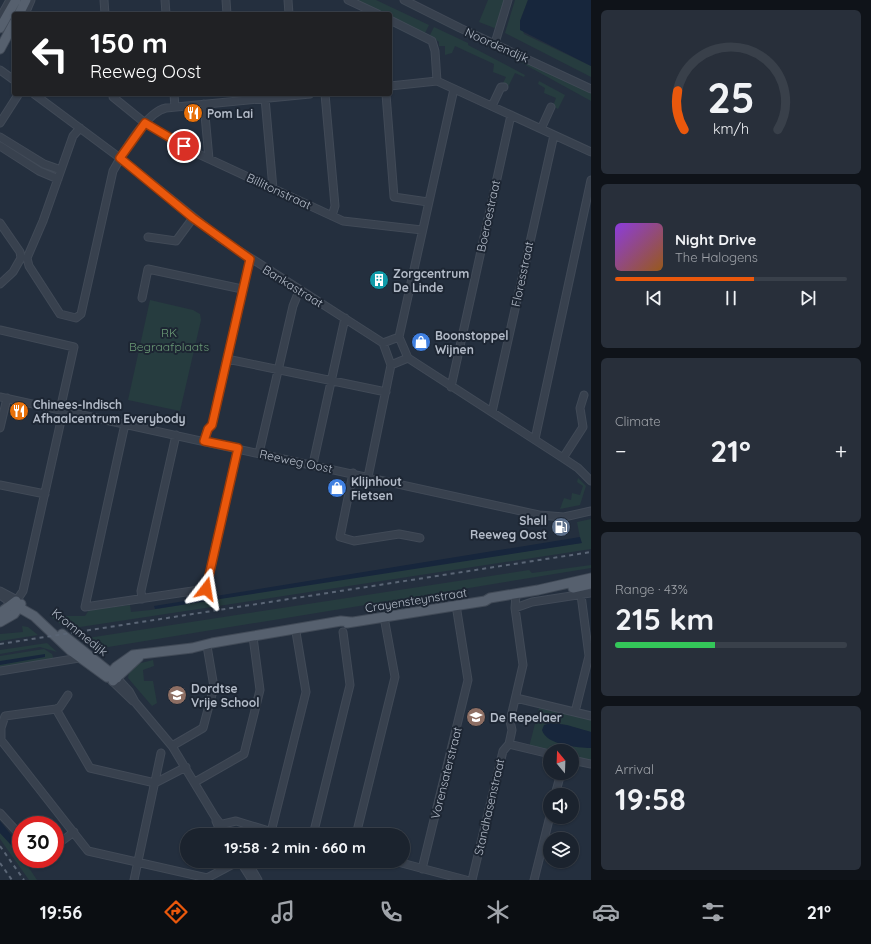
<!DOCTYPE html>
<meta charset="utf-8">
<style>
body{margin:0;font-family:Quicksand,sans-serif;background:#282f3a;color:#f1f3f6;height:100vh;display:flex;flex-direction:column;font-size:15px;white-space:nowrap}
*{box-sizing:border-box;margin:0}
p{font-size:13px;color:#a0a4aa}
.icon{flex:none;width:22px;height:22px;fill:none;stroke:currentColor;stroke-width:2;stroke-linecap:round;stroke-linejoin:round}
.map{position:relative;flex:1;overflow:hidden}
.side{display:flex;flex-direction:column;gap:10px;padding:10px;background:#0f1319;width:280px}
.side>*{flex:none}
.banner{position:absolute;left:12px;top:12px;width:380px;height:84px;border-radius:4px;box-shadow:0 1px 3px #0004,0 0 0 1px #39404a;background:#202124;color:#fff;overflow:hidden}
.needle{width:26px;rotate:341deg}
.fabs{position:absolute;left:543px;top:744px;display:grid;gap:8px}
.fabs a{display:grid;place-items:center;width:36px;height:36px;border-radius:50%;background:#1b232e;box-shadow:0 1px 3px #0004,0 0 0 1px #39404a;font-size:20px}
.speed{position:absolute;left:12px;top:816px;display:flex;gap:8px;font-size:20px;font-weight:700;text-align:center}
.speed>*{display:grid;place-content:center;width:52px;height:52px;border-radius:50%;background:#1b232e;box-shadow:0 1px 3px #0004,0 0 0 1px #39404a;line-height:1}
.speed .limit{border:6px solid #d22;background:#fff;color:#111}
.pin{position:absolute;display:grid;place-items:center;width:34px;height:34px;color:#fff;margin:-17px;border:2px solid #fff;border-radius:50%;box-shadow:0 1px 4px #0007}
.me{position:absolute;width:44px;margin:-22px;rotate:14deg;stroke-linejoin:round;filter:drop-shadow(0 0 3px #0008)}
.turn{display:flex;align-items:center;gap:14px;height:84px;padding:0 12px;font-size:18px}
.turn .icon{width:52px;height:52px;stroke-width:2.5}
.turn b{display:block;font-size:28px;line-height:34px}
.big{font-size:30px;font-weight:700;line-height:1.1}
.side .tile{flex:1;display:flex;flex-direction:column;justify-content:center;gap:6px;min-width:0;padding:0 14px;border-radius:6px;background:#282f3a}
.side .dial{align-items:center;gap:0}
.dial svg{height:104px;overflow:visible;fill:none;stroke:#39404a;stroke-width:7;stroke-linecap:round;text-anchor:middle}
.dial text{fill:#f1f3f6;stroke:none}
.song{display:flex;align-items:center;gap:12px}
.cover{width:48px;height:48px;border-radius:6px;background:linear-gradient(135deg,hsl(270 70% 55%),hsl(30 70% 35%))}
.played{height:4px;border-radius:2px;background:linear-gradient(90deg,#ea580c 60%,#39404a 60%)}
.keys{display:flex;justify-content:space-around;direction:ltr}
.heat{display:flex;justify-content:space-between;align-items:center;font-size:22px;direction:ltr}
.charge{height:6px;border-radius:3px;background:linear-gradient(90deg,#34c759 43%,#39404a 0)}
.trip{position:absolute;left:180px;top:828px;width:230px;height:40px;border-radius:20px;background:#1b232e;box-shadow:0 1px 3px #0004,0 0 0 1px #39404a;font-weight:700;line-height:40px;text-align:center}
.tabs{display:flex;height:64px;justify-content:space-around;align-items:center;background:#0b0e12;color:#a0a4aa}
.tabs .icon{width:28px;height:28px}
.tabs .active{color:#ea580c}
.tabs b{font-size:18px;color:#f1f3f6}
main{display:flex;flex:1;min-height:0}
.map>svg:first-child{display:block}
.green{fill:#263c3f}
.water{fill:#17263c}
.lines{fill:none;stroke-linecap:round;stroke-linejoin:round}
.minor-casing{stroke:#414a57;stroke-width:9}
.major-casing{stroke:#414a57;stroke-width:11}
.minor{stroke:#38414e;stroke-width:7}
.major{stroke:#56606e;stroke-width:9}
.rail{stroke:#5a6575;stroke-width:2;stroke-dasharray:4 4;stroke-linecap:butt}
.route-casing{stroke:#983908;stroke-width:10}
.route{stroke:#ea580c;stroke-width:7}
.labels{text-anchor:middle;dominant-baseline:central;stroke-width:4;stroke-linejoin:round;paint-order:stroke}
.street-label{font-size:12px;fill:#b4bcc9;stroke:#1d2633}
.poi-label{font-size:12px;font-weight:bold;fill:#b4bcc9;stroke:#1d2633;text-anchor:start}
.park-label{font-size:12px;fill:#6b9a76;stroke:#1d2633}
</style>
<main>
<div class="map">
<svg width="591" height="880" viewBox="0 0 591 880">
<rect width="100%" height="100%" fill="#242f3e"/>
<path class="green" d="M357 0H376L429 25 425 33 390 16V14H386Z
M488 0H505L497 29 479 22Z
M515 0H528L520 21 524 34 591 66V77L505 33Z
M434 27 468 43V45L525 75 524 77 515 73 508 87 503 83 506 77 493 72 494 64 455 46 452 53 445 55V46H439V42L430 35Z
M493 47 591 92V101Z
M539 81 565 95 558 109 553 106 556 98 544 93 545 88 538 84Z
M150 300 193 310 200 314 201 320 180 411 128 400Z
M578 478 586 486 580 505 560 509 564 498 571 500 572 493 580 495 583 486 577 482Z
M591 519V549L67 629 50 616H85L89 610 130 605 131 612 151 610 336 579 581 543 577 522Z
M591 565V568L96 649 81 639 529 570 532 573Z
M22 626 28 627 38 635 0 641V634L23 632Z
M47 643 57 652 40 647 0 654V650Z
M44 649 52 654 54 660 0 668V656Z
M153 660 154 666 143 670 144 681H153L157 703 152 706 128 678 129 673 137 664Z
M539 708 591 720V732L557 723 558 743 591 748V762L572 758V751H550L529 747Z
M0 833 17 850 21 859H23L37 880H29L0 839Z"/>
<path class="water" d="M528 0H591V66L520 30V21Z
M580 537 582 543 155 609 154 606Z
M45 654V657L0 665V661Z
M551 723 567 725 591 732V748C578 748 546 745 542 730L544 725Z
M0 821 21 847V856L0 833Z"/>
<g class="lines">
<g class="minor-casing">
<path id="minor" d="M104 0 105 14
M165 0 166 14
M226 0 227 14
M288 0 289 14
M348 0 378 14
M404 0 460 28 591 89
M25 14 31 0
M0 18 10 0
M390 20 432 41 435 51 437 81
M495 43 508 0
M0 70 14 80
M437 81 591 152
M390 86 437 81
M34 94 120 158 221 239 383 343
M113 94V97L145 123 194 152 343 221 422 230
M174 94 175 107
M325 94 335 206 332 216
M386 94 394 197 428 202
M265 98 273 189
M204 104 209 159
M492 106 501 87H504
M0 123 18 95
M80 128 73 136 43 221 27 258 29 266 60 314 76 318 81 314 113 171C123 153 146 112 166 108L310 94
M541 129 551 107
M0 137 44 164 61 170
M0 146 39 171 58 179
M0 223 20 252 21 258 13 272 0 284
M148 237 176 241 193 218
M142 298 148 269 242 289
M0 330 74 347 62 401V416L23 591 17 600 0 591
M399 337 454 89
M399 337 408 358
M383 343 391 365
M383 343 399 337
M408 358 563 458 578 468 591 481
M227 359 386 392
M391 365 408 358
M451 387 511 115
M0 397 539 515 564 517 591 511
M492 412 554 135
M125 424 85 607 206 589 238 448
M0 428 7 398
M535 439 591 180
M204 441 208 429 212 425 250 259
M259 453 293 306 299 291
M563 458 583 427 580 408 584 395
M313 464 345 318
M353 473 340 537 354 541 399 534 420 538
M368 477 391 365
M0 485 45 494
M0 595 13 604
M142 599 141 591 176 435
M515 608 532 602 591 593
M0 671 85 657
M109 678 133 701
M117 678 129 691 135 702 172 746 215 817 229 835
M68 695 60 707 56 709 5 716 1 728V740L88 851 207 878 239 861
M516 698 591 716
M56 709 90 768 155 783 186 767
M575 712 589 656 581 595
M509 744 550 754
M172 746 203 728 214 687 207 646
M572 760 591 764
M195 782 244 754 260 690 253 637
M555 795 561 773
M0 813 21 836
M216 821 222 835
M219 825 236 821 282 835
M271 832 306 692 296 632
M313 835 350 685 343 632
M356 835 395 677 384 617
M55 846 74 832
M240 861 252 880
M247 861 258 880
M394 861 466 880
M422 869 468 680 456 605
M134 880 161 753
M472 880 503 751 509 744 512 730 510 721 523 665 515 608 516 594
M534 880 550 816"/>
</g>
<g class="major-casing">
<path id="major" d="M19 14 26 0
M0 28 16 0
M0 49 14 23
M573 588 591 584
M13 604 34 616 70 650 107 677 116 667 133 655 192 648 212 643 341 621 351 622
M0 613 16 601
M0 622 14 614 21 604
M347 623 485 601 490 598 538 590 591 578
M62 634 117 678
M113 681 139 657"/>
</g>
<use href="#minor" class="minor"/>
<use href="#major" class="major"/>
<path class="rail" d="M0 644 591 552
M0 846 24 880
M0 863 12 880"/>
</g>
<g class="lines">
<g class="route-casing">
<path id="route" d="M184 146 145 123 120 158 193 218 250 259 212 425 208 429 204 441 238 448 206 589"/>
</g>
<use href="#route" class="route"/>
</g>
<defs>
<g id="restaurant-disc" transform="scale(1)"><circle r="9.5" fill="#e8710a" stroke="#1d2633"/><path d="M-5-6h1v4h1v-4h1v4h1v-4h1v5L-1.5 .5V6h-2V.5L-5-1ZM5-6V6H3V1.5H1.5Q1.5-4 5-6Z" fill="#fff"/></g>
<g id="building-disc" transform="scale(1)"><circle r="9.5" fill="#0f9aa8" stroke="#1d2633"/><path d="M-4-6H4V6H1V3H-1V6H-4ZM-2.5-4.3h1.7v1.8h-1.7ZM.8-4.3h1.7v1.8H.8ZM-2.5-1h1.7V.8h-1.7ZM.8-1h1.7V.8H.8Z" fill="#fff"/></g>
<g id="shop-disc" transform="scale(1)"><circle r="9.5" fill="#3f7fe0" stroke="#1d2633"/><path d="M-5-2.5h2.3a2.7 3.5 0 0 1 5.4 0H5L5.5 6h-11ZM-1.5-2.5h3a1.5 2.3 0 0 0-3 0Z" fill="#fff"/></g>
<g id="fuel-disc" transform="scale(1)"><circle r="9.5" fill="#5c6f8a" stroke="#1d2633"/><path d="M-5.5-6h7V0h2V4h1.3V-2.5L3-4.5l.8-.8L6-3V5H2.5V1h-1V6h-7ZM-4.2-4.7v3.2H.2V-4.7Z" fill="#fff"/></g>
<g id="school-disc" transform="scale(1)"><circle r="9.5" fill="#8d6e63" stroke="#1d2633"/><path d="M0-5L7-2L0 1L-7-2ZM-4 1L0 2.5L4 1V4Q0 6-4 4Z" fill="#fff"/></g>
</defs>
<g fill-rule="evenodd">
<use href="#restaurant-disc" x="193" y="113"/>
<use href="#building-disc" x="379" y="280"/>
<use href="#shop-disc" x="421" y="342"/>
<use href="#restaurant-disc" x="19" y="411"/>
<use href="#shop-disc" x="337" y="488"/>
<use href="#fuel-disc" x="561" y="527"/>
<use href="#school-disc" x="177" y="695"/>
<use href="#school-disc" x="476" y="717"/>
</g>
<g class="labels">
<g class="street-label">
<text transform="translate(497 45) rotate(24)">Noordendijk</text>
<text transform="translate(279 191) rotate(25)">Billitonstraat</text>
<text transform="translate(488 216) rotate(-78)">Boeroestraat</text>
<text transform="translate(522 274) rotate(-78)">Floresstraat</text>
<text transform="translate(293 286) rotate(32)">Bankastraat</text>
<text transform="translate(296 461) rotate(12)">Reeweg Oost</text>
<text transform="translate(416 600) rotate(-9)">Crayensteynstraat</text>
<text transform="translate(80 632) rotate(39)">Krommedijk</text>
<text transform="translate(446 773) rotate(-76)">Vorensaterstraat</text>
<text transform="translate(489 807) rotate(-77)">Standhasenstraat</text>
</g>
<g class="poi-label">
<text x="207" y="113">Pom Lai</text>
<text x="393" y="273">Zorgcentrum<tspan x="393" dy="14">De Linde</tspan></text>
<text x="435" y="335">Boonstoppel<tspan x="435" dy="14">Wijnen</tspan></text>
<text x="33" y="404">Chinees-Indisch<tspan x="33" dy="14">Afhaalcentrum Everybody</tspan></text>
<text x="351" y="481">Klijnhout<tspan x="351" dy="14">Fietsen</tspan></text>
<text x="547" y="520" text-anchor="end">Shell<tspan x="547" dy="14">Reeweg Oost</tspan></text>
<text x="191" y="688">Dordtse<tspan x="191" dy="14">Vrije School</tspan></text>
<text x="490" y="717">De Repelaer</text>
</g>
<g class="park-label">
<text x="169" y="332">RK<tspan x="169" dy="14">Begraafplaats</tspan></text>
</g>
</g>
</svg>
<div class="fabs">
<a><svg class="needle" viewBox="-14 -14 28 28"><path d="M0-13l5 13h-10z" fill="#e53935"/><path d="M0 13l5-13h-10z" fill="#a0a4aa"/></svg></a>
<a><svg class="icon" aria-label="sound" viewBox="0 0 24 24"><path d="M4 9h4l5-4v14l-5-4H4zM17 9q2 3 0 6"/></svg></a>
<a><svg class="icon" aria-label="layers" viewBox="0 0 24 24"><path d="M12 4l9 5-9 5-9-5zM3 14l9 5 9-5"/></svg></a>
</div>
<div class="speed"><div class="limit">30</div></div>
<div class="pin" style="left:184px;top:146px;background:#d93025"><svg class="icon" aria-label="arrive" viewBox="0 0 24 24"><path d="M6 21V4h12l-3 4 3 4H6"/></svg></div>
<svg class="me" style="left:206px;top:589px" viewBox="-20 -20 40 40"><path d="M0-17L14 15 0 8-14 15z" fill="#ea580c" stroke="#fff" stroke-width="4"/></svg>
<div class="trip">19:58 · 2 min · 660 m</div>
<div class="banner">
<div class="turn"><svg class="icon" aria-label="left" viewBox="0 0 24 24"><path d="M17 20v-9H6M10 6l-5 5 5 5"/></svg><div><b>150 m</b>Reeweg Oost</div></div>
</div>
</div>
<section class="side">
<div class="tile dial"><svg viewBox="0 0 100 80">
<path d="M14 69A42 42 0 1 1 86 69"/>
<path d="M14 69A42 42 0 0 1 9 39" stroke="#ea580c"/>
<text x="50" y="56" font-size="32" font-weight="700">25</text>
<text x="50" y="72" font-size="11">km/h</text>
</svg></div>
<div class="tile">
<div class="song"><i class="cover"></i><div><b>Night Drive</b><p>The Halogens</p></div></div>
<div class="played"></div>
<div class="keys"><svg class="icon" aria-label="previous" viewBox="0 0 24 24"><path d="M18 5L8 12l10 7zM5 5v14"/></svg><svg class="icon" aria-label="pause" viewBox="0 0 24 24"><path d="M8 5v14M16 5v14"/></svg><svg class="icon" aria-label="next" viewBox="0 0 24 24"><path d="M6 5l10 7-10 7zM19 5v14"/></svg></div>
</div>
<div class="tile"><p>Climate</p>
<div class="heat"><a>−</a><b class="big">21°</b><a>+</a></div>
</div>
<div class="tile"><p>Range · 43%</p><b class="big">215 km</b><div class="charge"></div></div>
<div class="tile"><p>Arrival</p><b class="big">19:58</b></div>
</section>
</main>
<nav class="tabs">
<b>19:56</b>
<svg class="icon active" aria-label="directions" viewBox="0 0 24 24"><path d="M12 3l9 9-9 9-9-9zM9 14v-3h6M13 9l2 2-2 2"/></svg>
<svg class="icon" aria-label="music" viewBox="0 0 24 24"><path d="M9 18V5l10-2v13"/><circle cx="6" cy="18" r="3"/><circle cx="16" cy="16" r="3"/></svg>
<svg class="icon" aria-label="phone" viewBox="0 0 24 24"><path d="M5 4h4l2 5-3 2q2 4 5 5l2-3 5 2v4C11 20 4 13 5 4z"/></svg>
<svg class="icon" aria-label="climate" viewBox="0 0 24 24"><path d="M12 3v18M4 7l16 10M4 17L20 7"/></svg>
<svg class="icon" aria-label="car" viewBox="0 0 24 24"><path d="M5 17H2v-5l4-1 3-4h7l3 4 3 1v5h-3M9 17h6M6 11h13"/><circle cx="7" cy="17" r="2"/><circle cx="17" cy="17" r="2"/></svg>
<svg class="icon" aria-label="filters" viewBox="0 0 24 24"><path d="M4 7h16M4 17h16"/><circle cx="9" cy="7" r="2"/><circle cx="15" cy="17" r="2"/></svg>
<b>21°</b>
</nav>
